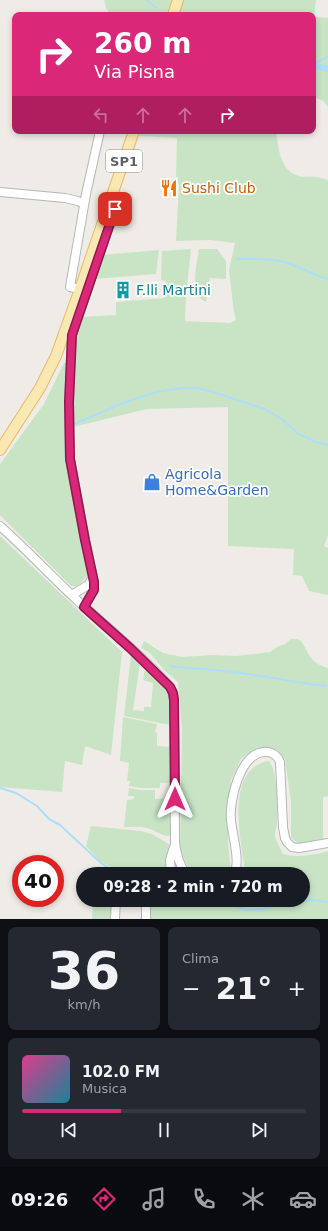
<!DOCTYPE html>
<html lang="it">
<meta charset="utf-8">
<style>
body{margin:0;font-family:"DejaVu Sans",sans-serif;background:#242831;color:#f1f3f6;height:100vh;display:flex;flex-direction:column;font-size:15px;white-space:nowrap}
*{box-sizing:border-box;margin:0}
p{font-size:13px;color:#9ea1a6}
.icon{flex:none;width:22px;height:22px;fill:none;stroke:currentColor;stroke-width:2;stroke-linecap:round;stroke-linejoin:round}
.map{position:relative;height:919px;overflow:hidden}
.details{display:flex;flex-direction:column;gap:8px;padding:8px;background:#0d0f14;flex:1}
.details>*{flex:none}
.hud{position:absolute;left:12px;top:12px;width:304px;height:122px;border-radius:8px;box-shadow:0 2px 6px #0003;background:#db2777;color:#fff;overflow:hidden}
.speed{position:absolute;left:12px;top:855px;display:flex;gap:8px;font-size:20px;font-weight:700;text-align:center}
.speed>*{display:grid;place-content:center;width:52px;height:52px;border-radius:50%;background:#171b24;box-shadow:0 2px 6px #0003;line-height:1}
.speed .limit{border:6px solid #d22;background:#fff;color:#111}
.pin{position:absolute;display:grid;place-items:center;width:34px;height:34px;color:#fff;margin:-17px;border-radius:8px;box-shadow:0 2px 6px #0006}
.me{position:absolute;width:44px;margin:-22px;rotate:0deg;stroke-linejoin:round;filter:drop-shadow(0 0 3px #0008)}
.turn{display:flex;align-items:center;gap:14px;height:84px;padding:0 16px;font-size:18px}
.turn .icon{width:52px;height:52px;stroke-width:2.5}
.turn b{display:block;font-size:28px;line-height:34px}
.lanes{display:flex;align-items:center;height:38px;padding:0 16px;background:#0003;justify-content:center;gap:20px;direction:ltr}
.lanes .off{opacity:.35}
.big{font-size:30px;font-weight:600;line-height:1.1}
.details .tile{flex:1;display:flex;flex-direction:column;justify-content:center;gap:6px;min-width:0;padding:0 14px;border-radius:8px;background:#242831}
.details .dial{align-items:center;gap:0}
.dial b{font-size:52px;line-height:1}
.song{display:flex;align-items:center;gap:12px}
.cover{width:48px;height:48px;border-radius:6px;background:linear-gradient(135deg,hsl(330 70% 55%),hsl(190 70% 35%))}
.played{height:4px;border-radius:2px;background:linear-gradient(90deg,#db2777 35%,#363941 35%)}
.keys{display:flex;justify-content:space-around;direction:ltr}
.heat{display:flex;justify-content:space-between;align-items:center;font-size:22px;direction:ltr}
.details .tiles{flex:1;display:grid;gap:8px;grid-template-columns:1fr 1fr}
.tile:last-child{grid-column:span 2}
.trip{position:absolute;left:76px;top:867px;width:234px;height:40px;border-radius:20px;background:#171b24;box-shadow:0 2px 6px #0003;font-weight:600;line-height:40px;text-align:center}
.menu{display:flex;height:64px;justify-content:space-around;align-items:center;background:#090b0e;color:#9ea1a6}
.menu .icon{width:28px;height:28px}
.menu .on{color:#db2777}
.menu b{font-size:18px;color:#f1f3f6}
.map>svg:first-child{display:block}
.green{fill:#c8e4c5}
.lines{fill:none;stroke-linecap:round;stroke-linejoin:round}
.stream{stroke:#addef9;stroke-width:2}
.canal{stroke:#addef9;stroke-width:6}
.minor-casing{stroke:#b4b7ba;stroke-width:10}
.major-casing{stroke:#e7b967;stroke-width:12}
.minor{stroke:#fff;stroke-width:8}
.major{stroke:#f9e8b1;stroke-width:10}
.route-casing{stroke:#8e194d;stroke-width:10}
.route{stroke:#db2777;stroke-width:7}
.labels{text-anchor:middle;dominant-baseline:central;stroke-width:3.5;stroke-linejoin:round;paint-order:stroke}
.shield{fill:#fff;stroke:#8e9194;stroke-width:1}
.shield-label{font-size:13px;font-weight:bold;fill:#5e6266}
.food-label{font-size:14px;fill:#c56008;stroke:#fff;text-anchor:start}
.culture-label{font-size:14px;fill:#0d838f;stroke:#fff;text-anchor:start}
.shop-label{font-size:14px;fill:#366cbe;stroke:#fff;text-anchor:start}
</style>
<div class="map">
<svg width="328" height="919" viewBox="0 0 328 919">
<rect width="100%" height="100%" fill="#efece7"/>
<path class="green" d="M104 0H316L314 17 328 18V107L323 101 313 96V15H110L106 8Z
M140 131H276C278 146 280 169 296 175 303 178 309 176 316 177 320 177 324 179 328 180V535L324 546 328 548V595L309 591 302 576 293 575 294 549 228 546V407L147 409 73 427 75 338 81 317 116 315V302L164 298 166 281 161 280 162 251 191 249 186 296 185 321 230 323 236 320 234 313 229 270 235 243 210 240 176 241 179 184 176 181 177 138 139 136Z
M199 249H217L226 261V279L210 278 206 302C188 295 197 264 199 249Z
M159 250 156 274 94 279 102 255Z
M64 363H68V466L69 478 88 566 87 576 78 586H71L0 515V464L44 404Z
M0 536 122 652 111 755 85 746 82 765 65 761 62 792 0 787Z
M291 639H297L301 641C311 656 309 662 328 668V796L323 797V841L303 846 291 838V802L285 759 277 753 264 750 252 751 241 759 231 780 228 813V842L231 873 230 874H191L180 849 182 729 178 682 164 670 150 653 141 648 144 641 163 653 182 657 212 655 236 656 270 652 277 647 285 644Z
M131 655 140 664 133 710 144 711V707H151L153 683 143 680 145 669 163 687 169 695V723L170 725 124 716Z
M123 717 157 724 155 732 157 733V746L171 747 170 781 167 783H160V788H140L129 786 130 781H127L129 763 120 761Z
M269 761C278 773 278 806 277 822 277 827 274 833 275 837 277 843 281 849 283 854 297 858 315 855 328 851V919H148L149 900H303V874H243L245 871C241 841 224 768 269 761Z
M129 788 140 790H155V799L171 798V833L169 836C161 836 155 830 147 828 140 826 132 827 124 827L127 800 134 799V796H128Z
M91 826 141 831 152 834 169 844 168 860V874H123L100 861 86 846Z
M93 900H113L112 919H92Z"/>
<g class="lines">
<path class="stream" d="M147 0 156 8
M314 64 328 56
M237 259C252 259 269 258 284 262 299 266 313 275 328 279
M72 425 123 403 157 392 183 388H197L213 392 265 409 283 420 297 433 316 442 328 445
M170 666C191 669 211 669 232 672 263 675 294 683 326 686
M0 788 16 793 37 806 49 819 60 825 101 863 118 874
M219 900 246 910 262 909 300 901 313 900 328 902"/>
<path class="canal" d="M313 65 328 69"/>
<g class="minor-casing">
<path id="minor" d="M0 192 65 198 78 201 84 204
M80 289 70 287 86 194 100 131
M0 526C27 550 52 577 79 602 109 629 144 657 170 687L173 693 174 700 175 842C176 854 179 864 186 874
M72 595 88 585 93 577
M84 607 94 589V582L85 540 70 459 69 403 72 335 115 209
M171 874 170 860 174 847
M234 874C241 862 232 834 231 820 229 800 240 755 263 752 271 751 277 755 280 762L283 827 285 838 287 842 292 847 299 848 328 843
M146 900V919
M115 919 116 900"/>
</g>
<g class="major-casing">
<path id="major" d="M173 15 178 0
M0 450 40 388 56 356 80 289 134 131"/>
</g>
<use href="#minor" class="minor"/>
<use href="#major" class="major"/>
</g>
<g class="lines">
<g class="route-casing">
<path id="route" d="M115 209 72 335 69 402 70 459 85 540 94 582V590L84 607 130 648 170 687 173 693 174 700 175 799"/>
</g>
<use href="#route" class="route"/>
</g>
<defs>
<g id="restaurant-bare" transform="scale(1.38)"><path d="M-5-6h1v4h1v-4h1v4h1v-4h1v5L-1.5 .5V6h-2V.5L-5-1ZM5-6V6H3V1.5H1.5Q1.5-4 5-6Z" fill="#e8710a" stroke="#fff" stroke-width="2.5" paint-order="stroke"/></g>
<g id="building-bare" transform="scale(1.38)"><path d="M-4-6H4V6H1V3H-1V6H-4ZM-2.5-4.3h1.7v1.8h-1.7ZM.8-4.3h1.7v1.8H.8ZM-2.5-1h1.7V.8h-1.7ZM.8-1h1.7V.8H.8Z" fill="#0f9aa8" stroke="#fff" stroke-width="2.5" paint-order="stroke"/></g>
<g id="shop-bare" transform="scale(1.38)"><path d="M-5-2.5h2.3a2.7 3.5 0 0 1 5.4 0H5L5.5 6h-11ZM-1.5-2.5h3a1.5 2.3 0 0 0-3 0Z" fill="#3f7fe0" stroke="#fff" stroke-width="2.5" paint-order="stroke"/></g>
</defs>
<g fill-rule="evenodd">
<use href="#restaurant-bare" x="169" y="188"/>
<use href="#building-bare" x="123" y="290"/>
<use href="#shop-bare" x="152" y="482"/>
</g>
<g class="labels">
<rect class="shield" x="106" y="150" width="36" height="22" rx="3"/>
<g class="shield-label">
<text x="124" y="161">SP1</text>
</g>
<g class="food-label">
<text x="182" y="188">Sushi Club</text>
</g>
<g class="culture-label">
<text x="136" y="290">F.lli Martini</text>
</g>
<g class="shop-label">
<text x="165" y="474">Agricola<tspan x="165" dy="16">Home&amp;Garden</tspan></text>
</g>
</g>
</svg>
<div class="speed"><div class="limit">40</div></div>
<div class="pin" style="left:115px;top:209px;background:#d93025"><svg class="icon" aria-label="arrive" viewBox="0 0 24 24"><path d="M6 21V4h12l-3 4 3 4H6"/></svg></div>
<svg class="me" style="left:175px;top:799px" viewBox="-20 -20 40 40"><path d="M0-17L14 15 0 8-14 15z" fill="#db2777" stroke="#fff" stroke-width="4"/></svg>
<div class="trip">09:28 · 2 min · 720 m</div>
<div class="hud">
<div class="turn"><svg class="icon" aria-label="right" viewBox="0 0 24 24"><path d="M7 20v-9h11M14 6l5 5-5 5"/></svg><div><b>260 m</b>Via Pisna</div></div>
<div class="lanes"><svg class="icon off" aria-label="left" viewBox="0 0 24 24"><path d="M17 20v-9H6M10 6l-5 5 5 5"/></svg><svg class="icon off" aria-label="ahead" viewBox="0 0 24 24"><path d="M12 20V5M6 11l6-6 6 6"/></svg><svg class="icon off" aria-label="ahead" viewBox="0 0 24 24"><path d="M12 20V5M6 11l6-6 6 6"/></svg><svg class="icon" aria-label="right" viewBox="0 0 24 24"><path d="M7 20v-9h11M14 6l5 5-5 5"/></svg></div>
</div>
</div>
<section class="details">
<div class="tiles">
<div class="tile dial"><b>36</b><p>km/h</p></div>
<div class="tile"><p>Clima</p>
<div class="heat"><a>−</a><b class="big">21°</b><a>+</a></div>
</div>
<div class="tile">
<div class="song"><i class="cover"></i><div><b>102.0 FM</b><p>Musica</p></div></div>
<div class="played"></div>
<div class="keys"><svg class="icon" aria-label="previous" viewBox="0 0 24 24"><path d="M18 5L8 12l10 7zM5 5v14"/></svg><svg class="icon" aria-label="pause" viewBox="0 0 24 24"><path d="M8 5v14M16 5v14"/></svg><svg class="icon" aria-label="next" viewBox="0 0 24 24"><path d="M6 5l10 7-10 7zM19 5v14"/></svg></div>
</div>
</div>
</section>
<nav class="menu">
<b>09:26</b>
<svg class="icon on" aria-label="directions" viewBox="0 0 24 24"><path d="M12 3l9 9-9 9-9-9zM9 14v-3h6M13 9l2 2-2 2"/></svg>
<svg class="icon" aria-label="music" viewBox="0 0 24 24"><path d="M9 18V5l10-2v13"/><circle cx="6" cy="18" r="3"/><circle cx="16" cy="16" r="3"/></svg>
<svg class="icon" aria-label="phone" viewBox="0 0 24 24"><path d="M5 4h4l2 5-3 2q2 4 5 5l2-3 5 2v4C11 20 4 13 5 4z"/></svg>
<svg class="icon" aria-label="climate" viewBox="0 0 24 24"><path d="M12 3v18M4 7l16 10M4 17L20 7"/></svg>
<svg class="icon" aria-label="car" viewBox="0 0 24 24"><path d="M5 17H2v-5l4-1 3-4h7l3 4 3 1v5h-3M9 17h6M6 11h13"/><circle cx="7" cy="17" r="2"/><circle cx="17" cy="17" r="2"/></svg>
</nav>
